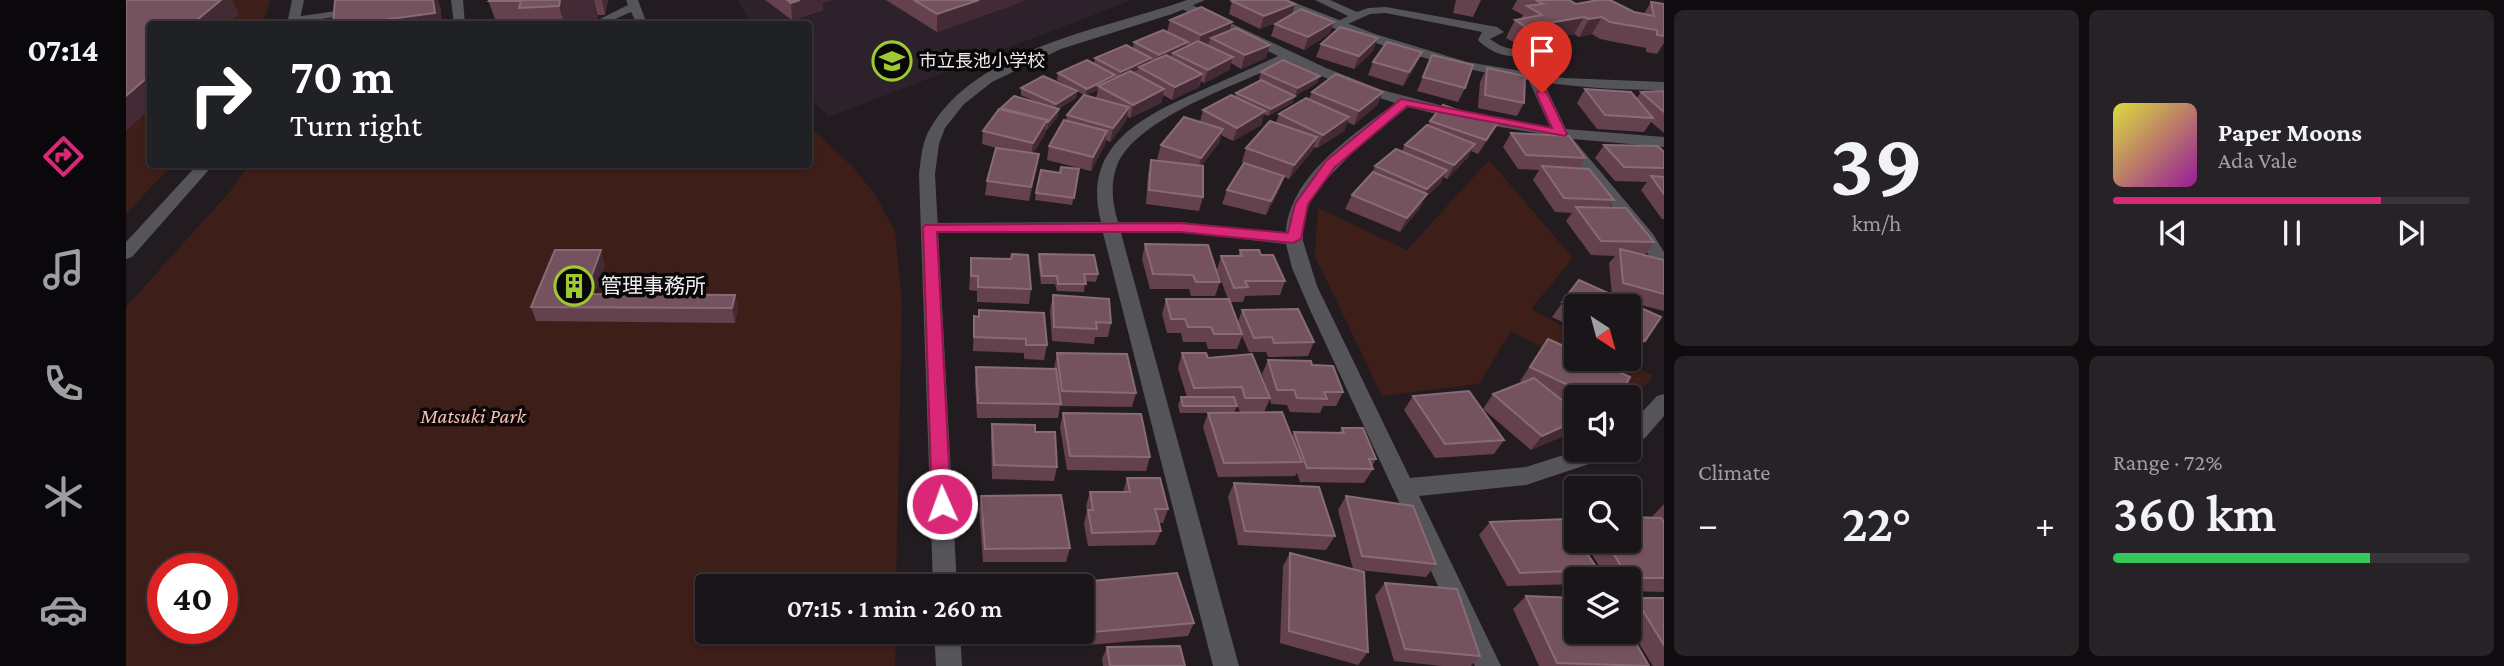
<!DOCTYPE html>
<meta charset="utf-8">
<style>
body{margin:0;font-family:"Crimson Pro","Noto Sans JP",serif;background:#272226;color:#f1f3f6;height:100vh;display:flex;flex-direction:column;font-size:26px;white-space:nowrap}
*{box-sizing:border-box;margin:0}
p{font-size:23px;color:#9f9fa2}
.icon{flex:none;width:38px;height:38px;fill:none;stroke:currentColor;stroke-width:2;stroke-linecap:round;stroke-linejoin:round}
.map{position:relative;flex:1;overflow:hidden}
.sheet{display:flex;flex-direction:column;gap:10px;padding:10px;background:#0e0c0e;width:840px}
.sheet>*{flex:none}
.top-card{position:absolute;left:21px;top:21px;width:665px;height:147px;border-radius:7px;box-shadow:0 2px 5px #0004,0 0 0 2px #383438;background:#202124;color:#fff;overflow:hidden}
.needle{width:46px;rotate:144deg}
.fabs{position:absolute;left:1438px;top:294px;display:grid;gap:14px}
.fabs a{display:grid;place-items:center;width:77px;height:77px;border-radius:7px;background:#1a1519;box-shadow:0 2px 5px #0004,0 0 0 2px #383438;font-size:35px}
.speed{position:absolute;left:21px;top:553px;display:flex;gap:14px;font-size:35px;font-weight:700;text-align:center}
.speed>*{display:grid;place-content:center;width:91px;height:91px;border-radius:50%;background:#1a1519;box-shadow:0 2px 5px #0004,0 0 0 2px #383438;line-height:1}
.speed .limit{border:10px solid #d22;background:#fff;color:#111}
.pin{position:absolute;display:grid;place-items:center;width:60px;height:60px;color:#fff;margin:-72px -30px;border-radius:50% 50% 50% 0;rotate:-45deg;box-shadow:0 0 7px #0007}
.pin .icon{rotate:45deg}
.me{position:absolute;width:77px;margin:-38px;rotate:358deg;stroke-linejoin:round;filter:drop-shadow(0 0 5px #0008)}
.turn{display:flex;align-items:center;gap:24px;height:147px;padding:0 28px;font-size:32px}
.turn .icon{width:91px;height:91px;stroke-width:2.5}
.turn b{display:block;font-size:49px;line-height:60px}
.big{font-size:52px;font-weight:600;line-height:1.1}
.sheet .card{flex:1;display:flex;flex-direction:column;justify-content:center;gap:10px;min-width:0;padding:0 24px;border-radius:10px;background:#272226}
.sheet .dial{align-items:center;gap:0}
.dial b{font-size:91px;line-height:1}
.song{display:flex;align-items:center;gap:21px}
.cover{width:84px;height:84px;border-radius:10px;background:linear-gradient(135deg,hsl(60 70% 55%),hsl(300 70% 35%))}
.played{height:7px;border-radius:4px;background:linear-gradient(90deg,#db2777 75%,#383438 75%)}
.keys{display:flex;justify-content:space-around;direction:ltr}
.heat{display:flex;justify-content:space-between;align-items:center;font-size:38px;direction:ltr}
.charge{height:10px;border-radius:5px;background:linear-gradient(90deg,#34c759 72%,#383438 0)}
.sheet .tiles{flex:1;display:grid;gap:10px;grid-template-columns:repeat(2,1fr)}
.trip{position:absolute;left:569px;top:574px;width:399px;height:70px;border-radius:7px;background:#1a1519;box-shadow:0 2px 5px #0004,0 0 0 2px #383438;font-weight:600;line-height:70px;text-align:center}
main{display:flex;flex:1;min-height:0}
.menu{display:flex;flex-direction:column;width:126px;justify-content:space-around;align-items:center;background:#0a080a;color:#9f9fa2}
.menu .icon{width:49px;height:49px}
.menu .current{color:#db2777}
.menu b{font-size:32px;color:#f1f3f6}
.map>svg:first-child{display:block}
.built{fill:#2d222c}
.green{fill:#3d1e19;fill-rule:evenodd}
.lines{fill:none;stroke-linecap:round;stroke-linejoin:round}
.service{fill:#555458;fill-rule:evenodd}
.minor{fill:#555458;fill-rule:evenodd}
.tertiary{fill:#555458;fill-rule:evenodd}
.wall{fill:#65414d;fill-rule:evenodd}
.shaded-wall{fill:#442a34}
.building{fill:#74535e;stroke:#876b75;stroke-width:2}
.route{fill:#db2777;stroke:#8e194d;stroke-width:2}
.labels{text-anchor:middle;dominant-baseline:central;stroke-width:7;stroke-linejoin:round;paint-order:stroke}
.far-poi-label{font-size:18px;fill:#eeeaee;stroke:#0a0709;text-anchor:start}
.poi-label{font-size:21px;fill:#eeeaee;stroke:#0a0709;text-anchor:start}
.park-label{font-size:21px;font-style:italic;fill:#f7bbb0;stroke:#0a0709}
</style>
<main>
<nav class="menu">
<b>07:14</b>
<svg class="icon current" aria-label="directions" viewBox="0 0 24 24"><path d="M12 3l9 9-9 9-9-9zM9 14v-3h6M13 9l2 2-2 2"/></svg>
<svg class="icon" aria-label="music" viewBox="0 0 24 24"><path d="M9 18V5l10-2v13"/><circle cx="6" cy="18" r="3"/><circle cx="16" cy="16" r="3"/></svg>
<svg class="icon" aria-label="phone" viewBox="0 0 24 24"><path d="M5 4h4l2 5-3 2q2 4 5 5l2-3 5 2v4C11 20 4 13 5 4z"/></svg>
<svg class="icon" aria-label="climate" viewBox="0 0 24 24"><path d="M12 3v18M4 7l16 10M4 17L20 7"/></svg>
<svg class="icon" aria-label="car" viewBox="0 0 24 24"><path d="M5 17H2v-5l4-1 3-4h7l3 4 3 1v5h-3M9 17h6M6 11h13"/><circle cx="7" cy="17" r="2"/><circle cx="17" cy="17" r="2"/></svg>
</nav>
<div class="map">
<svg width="1538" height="666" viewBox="0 0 1538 666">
<rect width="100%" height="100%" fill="#221c21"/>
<path class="built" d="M612 0H1006L703 117 683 97 682 24H625Z"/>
<path class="green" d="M0 0H144L137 24H24V164L46 165 0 214Z
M683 126 727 167 750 196 769 231 776 303 770 586H581V632H770L769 666H0V307L106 189 123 165 682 164ZM37 569H96V628H37Z
M1363 160 1447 258 1405 309 1451 334V359H1495L1527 376 1508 398 1385 331 1353 384 1256 396 1189 256 1192 208 1281 250Z"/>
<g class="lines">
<path class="service" d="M325 0H337L339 24H328Z
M500 0H512L521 24H511L505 12 478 24H464L502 5Z
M1189 0H1204L1231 12 1242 8 1260 7 1371 27 1378 32 1364 39C1375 47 1386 52 1399 46V39H1407L1411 47C1394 63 1367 56 1352 40L1356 32 1260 13 1244 14 1211 29 1207 28V24L1222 16Z
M232 8 236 9V13L168 23 162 20 168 17Z"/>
<path class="minor" d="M1060 2 1200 68 1256 90 1344 113 1424 127 1402 79 1409 75 1416 79 1440 129 1538 137V147L1447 139 1527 234 1538 252V272L1532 270 1514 241 1429 136 1344 122 1282 107 1231 148 1196 184 1185 200 1177 220V241L1191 286 1284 478 1400 467 1453 450H1490L1487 456 1400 485 1293 496 1375 666H1349L1185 312 1166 268 1160 244 1054 232 995 233 1113 666H1087L977 233H804L795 228 804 223 975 222C954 142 1022 114 1083 87 1106 77 1129 67 1152 56L1056 9 1054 6ZM1162 61 1218 86 1269 103C1228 135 1163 175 1160 233L1054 222H992C986 203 984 181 992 163 1014 116 1116 83 1162 61Z
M1538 394V416L1519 438 1503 444V426L1531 396Z"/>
<path class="tertiary" d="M166 0H178L173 24H161Z
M1061 0H1079L1046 14 935 49 866 82 838 104 819 128 813 144 809 174 831 586H807L793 174C795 158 796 141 805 127 852 47 980 29 1061 0Z
M1145 0H1162L1249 34 1341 62 1438 78 1538 82V90C1423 91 1316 69 1208 28 1189 21 1160 14 1145 0Z
M72 164H88L6 257 0 259V242Z
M808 632H834L836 666H810Z"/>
</g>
<path class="wall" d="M362 0H482L479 15H472L471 20 441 23V24H371Z
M639 0H706L696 3 697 10 666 20Z
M760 0H900L811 32Z
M1330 0H1355L1347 17 1327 13Z
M1391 0H1443L1450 4 1518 14 1525 2 1538 4V43L1531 54 1520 52V48L1474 39 1466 34 1453 37 1448 34 1391 44 1380 38 1389 20 1395 19 1397 15 1386 9Z
M1106 1 1169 4 1165 15 1208 22 1203 34 1178 50 1145 36 1149 24 1154 21 1134 29 1103 14Z
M1044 20 1104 30 1140 58 1115 69 1105 63 1103 70 1078 83 1075 81 1073 87 1046 100 1037 95 1035 103 1004 118 1001 116 1000 121 984 142 980 140 979 144 965 171 921 160 923 146 940 121 941 115 958 95 931 80 932 73 968 64 969 58 1007 48 1008 42 1041 32ZM972 90 970 98 960 95Z
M1195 44 1247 51 1228 69 1190 57Z
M1306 55 1339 88 1332 102 1291 91Z
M1247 62 1290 65 1277 86 1242 75Z
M1361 68 1398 103 1391 116 1352 108 1354 82Z
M1135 72 1191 83 1169 96 1133 79Z
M895 88 951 91 950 98 932 109V116L921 130 920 129 919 134 907 153 913 154 911 168 903 201 859 195 861 181 870 148 856 144 857 131 875 108 910 102 895 95Z
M1459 89 1510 99 1515 92 1538 91V133L1525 122 1518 132 1471 129 1451 103Z
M1186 92H1257L1251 105 1228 125 1221 122 1218 131 1191 148 1188 147 1186 151 1163 179 1158 177 1153 190 1140 215 1096 204 1101 190 1131 167 1116 162 1120 148 1150 123 1153 114 1183 99Z
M1110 93 1169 96 1166 103 1142 116 1138 114 1135 125 1107 141 1095 135 1093 143 1075 166 1077 197 1073 211 1020 204 1022 174 1025 160 1039 162 1031 159 1035 145 1074 122 1077 110 1109 97Z
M1304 121 1364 137 1352 154 1345 151 1342 157 1321 179 1317 177 1314 184 1298 199 1294 208 1274 232 1219 209 1226 195 1246 173 1249 166 1276 151 1279 145 1302 125Z
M1385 133 1443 136 1459 158 1453 168 1463 169 1488 200 1483 208H1500L1528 242 1519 255 1538 260V311L1499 301 1535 317 1519 341 1507 356 1503 354V306H1451V329L1426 317 1453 280 1486 295 1483 263 1489 256 1465 255 1440 221 1446 213 1429 212 1407 180 1413 170 1392 169 1377 147Z
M1478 145 1538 152V219H1536L1515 190 1521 182 1489 181 1469 158Z
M953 169 946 205 909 200 910 193Z
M1019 244 1094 282 1089 296H1065L1063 289H1024L1016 259Z
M1114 250 1135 255 1159 281 1154 295 1119 296 1117 302H1104L1112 322 1116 310 1188 342 1182 356 1142 357 1140 352H1123L1116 336 1111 349H1082L1080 342H1057L1055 333H1041L1036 314 1040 299H1102L1091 270 1095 256H1112Z
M913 254 972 274 970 282 959 281 958 292 931 291 929 284H915L912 262Z
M845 258 905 289 903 304 851 302V291L843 290Z
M479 265 468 294 609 295 612 309 609 323 410 321 405 307Z
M927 295 985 323 982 337H969L968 344 926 341 924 310Z
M853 310 921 345 918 360 898 359V353L847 351 848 316 852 317Z
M1422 339 1493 397H1451V410L1444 406 1446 432 1405 450 1357 409 1367 394 1396 382 1394 381Z
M931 353 1010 393 1006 407 934 406 932 418H851L849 382 850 367 928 369Z
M1056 353 1082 358 1141 390 1136 374 1142 360 1186 365 1217 392 1210 406H1197L1194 413 1164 412 1161 405 1145 404 1144 399 1138 412 1166 437 1168 432 1213 433 1216 428 1250 459 1246 466 1247 469 1238 483 1174 482 1171 473 1169 476 1092 477 1077 427 1082 413H1054L1052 405 1055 397H1061L1052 368ZM1110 402 1114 412 1108 413 1111 406Z
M1287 396 1378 440 1368 454 1309 458 1278 410Z
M937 413 1024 457 1020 471 941 470 934 427Z
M866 424 909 432 931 467 928 481 866 479 865 438Z
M1001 478 1042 509 1037 523H1032L1035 531 1029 545 962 546 958 524 961 511 960 506 964 492H997Z
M1108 483 1209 536 1200 550 1112 545 1102 497Z
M855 496 944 548 940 562H857L853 509Z
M1220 496 1310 564 1300 577 1233 570 1242 652 1232 665 1154 643 1157 566 1164 553 1227 569 1212 510Z
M1538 504V592L1503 591V579H1481L1458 541H1503Z
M1364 522 1472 570 1462 579H1451V584L1381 586 1353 535Z
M875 582 954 585 955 582 1068 623 1062 636 963 645 960 632 957 642 885 643 883 632H956V586H874Z
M1259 583 1354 656 1345 666H1316L1268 661 1249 596Z
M1400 596 1523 666H1413L1387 609Z
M1509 598H1538V666H1527L1503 627V604Z
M981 647 1059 666H977L976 659Z"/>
<path class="shaded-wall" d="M95 0H106L113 14 101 24H66Z
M307 0H312L315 9 316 24H227Z
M434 0H468L472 15 471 20 441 23V24H438L433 6Z
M476 0H482L479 15Z
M674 0H706L696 3 697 10 666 20 665 3Z
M853 0H900L811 32V14Z
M1169 4 1165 17 1134 29 1138 16Z
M1458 17 1448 34 1391 44 1400 27Z
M1476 17 1466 34 1453 37 1463 19Z
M1106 22 1103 34 1085 38 1083 43 1072 48 1075 35Z
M1208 22 1203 34 1178 50 1182 37Z
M1252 38 1247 51 1228 69 1233 56Z
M1062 42 1060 49 1047 53 1046 55 1031 62 1033 55Z
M1144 45 1140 58 1115 69 1119 55Z
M1296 52 1290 65 1277 86 1283 72Z
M1107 57 1103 70 1078 83 1082 70Z
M1025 58 1024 65 1013 67 1012 70 993 79 995 72Z
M1076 74 1073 87 1046 100 1049 87Z
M24 75V109L0 131V96Z
M989 75 988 82 972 86V90L959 96 961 89Z
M1194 76 1191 83 1169 96 1172 88Z
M1038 89 1035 103 1004 118 1007 105Z
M951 91 950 98 928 111 930 104Z
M1257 92 1251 105 1228 125 1233 111Z
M1169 96 1166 103 1142 116 1145 109Z
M1003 107 1000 121 984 142 987 128Z
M933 109 932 116 921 130 922 122Z
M1139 111 1135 125 1107 141 1111 128Z
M1223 117 1218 131 1191 148 1197 135Z
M921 120 919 134 905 157 907 143Z
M1371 124 1364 137 1352 154 1360 140Z
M1097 129 1093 143 1071 172 1075 158Z
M981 131 979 144 965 171 967 157Z
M1191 137 1186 151 1163 179 1168 165Z
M1349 144 1342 157 1321 179 1328 165Z
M913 154 911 168 903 201 905 187Z
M1321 170 1314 184 1298 199 1294 208 1274 232 1281 218 1295 201 1301 189Z
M1158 176 1153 190 1140 215 1145 201Z
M475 250 479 265 463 308 459 294Z
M609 295 612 309 609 323 606 308Z
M1451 420V426L1446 432 1405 450 1416 436Z"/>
<path class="building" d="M0 0H95L66 24H24V75L0 96Z
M209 0H307L309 13 227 24H207Z
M364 0H434L433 6 393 8 395 1H363Z
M661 0H674L665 3Z
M788 0H853L811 14Z
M1110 0H1160L1169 4 1138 16 1106 1Z
M1410 0H1443L1450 4 1472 0H1484L1508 12 1528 16 1525 2 1538 4V36L1531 35V30L1484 22 1476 17 1463 19 1458 17 1400 27 1389 20 1416 15 1401 6 1417 4Z
M1075 7 1106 22 1075 35 1044 20Z
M1175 9 1208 22 1182 37 1149 24Z
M1214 27 1252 38 1233 56 1195 44Z
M1110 28 1144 45 1119 55 1085 38Z
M1037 30 1062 42 1033 55 1008 42Z
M1072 41 1107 57 1082 70 1047 53Z
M1261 42 1296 52 1283 72 1247 62Z
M1000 45 1025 58 995 72 969 58Z
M1040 55 1076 74 1049 87 1013 67Z
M1306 55 1347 65 1339 88 1297 77Z
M961 60 989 75 961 89 932 73Z
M1157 60 1194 76 1172 88 1135 72Z
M1361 68 1399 76 1398 103 1359 95Z
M1004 71 1038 89 1007 105 972 86Z
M1210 74 1257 92 1233 111 1186 92Z
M917 76 951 91 930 104 895 88Z
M1135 80 1169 96 1145 109 1110 93Z
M1459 89 1505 92 1527 118 1479 115Z
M1538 91V112L1515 92Z
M958 95 1003 107 987 128 941 115Z
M1105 95 1139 111 1111 128 1077 110Z
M888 96 933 109 922 122H920L921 120 875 108Z
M1180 98 1223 117 1197 135 1153 114Z
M1317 105 1371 124 1360 140 1304 121Z
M873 109 921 120 907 143 857 131Z
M1058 117 1097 129 1075 158 1035 145Z
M938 120 981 131 967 157 923 146Z
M1144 121 1191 137 1168 165 1120 148Z
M1301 125 1349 144 1328 165 1279 145Z
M1385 133 1443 136 1459 158 1400 155Z
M1478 145 1532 146 1538 152V168L1498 167Z
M870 148 913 154 905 187 861 181Z
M1270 149 1321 170 1301 189 1249 166Z
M1025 160 1077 166V197L1023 190Z
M1118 163 1158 176 1145 201 1101 190Z
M1416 166 1463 169 1488 200 1438 198Z
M935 167 953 169 948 198 910 193 915 170 934 173Z
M1247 172 1301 194 1281 218 1226 195Z
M1525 176 1538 177V194Z
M1450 207 1500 208 1528 242 1475 241Z
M1019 244 1082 245 1094 282H1070L1067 275 1027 274Z
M1494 249 1538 260V294L1497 283Z
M429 250H475L459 294 609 295 606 308 405 307Z
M1114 250H1133L1135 255H1147L1159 281H1119L1122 287 1108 288 1095 256H1116Z
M886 254 902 255 905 289 852 287V276H845V258L885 259Z
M913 254 968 255 972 274H958L960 284H932L931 276H916Z
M1453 280 1535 317 1519 341 1503 334V306H1451V309L1436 302Z
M927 295 983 299 985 323 970 322 971 329 928 327Z
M1040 299H1103L1116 334H1088L1085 327H1062L1059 319H1045Z
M1172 309 1188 342 1148 343 1146 337 1128 338 1116 310Z
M853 310 918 313 921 345H900V339L848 337V316L853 317Z
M1422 339 1451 352V359H1465L1504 377 1493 397H1467L1404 367Z
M931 353 1001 354 1010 393 936 391Z
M1056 353H1080L1082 358 1126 354 1144 398H1119L1116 387 1068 388Z
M1142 360 1185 361 1186 365 1207 366 1217 392H1198L1201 399 1171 398 1168 390H1151Z
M850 367 930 369 935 404 852 403Z
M1408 378 1451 412V420L1416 436 1367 394Z
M1343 391 1378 440 1319 444 1287 396Z
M1055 397H1108L1111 406H1057Z
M1156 412 1176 462 1098 463 1082 413Z
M937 413 1015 414 1024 457 944 456Z
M866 424 909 425V432H929L931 467 868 465Z
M1216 428H1237L1250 459H1243L1247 469 1181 468 1168 432 1218 433Z
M1001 478H1034L1042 509H1029L1035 531 966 533 962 510H967L964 492H1004Z
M1108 483 1193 487 1209 536 1119 531Z
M935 495 944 548 859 549 855 496Z
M1220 496 1287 506 1310 564 1236 556Z
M1503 517 1535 518 1538 522V578H1502L1480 541H1503Z
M1439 519 1451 538V541H1453L1472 570 1394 573 1364 522Z
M1164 553 1238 572 1242 652 1163 631Z
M1051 573 1068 623 967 632 955 582Z
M875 582 954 583V586H875Z
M1259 583 1331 589 1354 656 1279 649Z
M956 596 961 629H956Z
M1400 596 1451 598V632H1503V631L1523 666 1431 663Z
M1509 598H1538V645Z
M1054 646 1059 666H984L981 647Z"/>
<path class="route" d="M1416 90 1421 93 1441 134 1439 136 1281 106 1209 167 1182 204 1175 239 1167 243 1054 232H811L825 504 823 509 816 512 809 509 806 504 797 228 799 225 1054 223 1162 233 1169 204 1200 161 1275 99 1426 128 1410 93Z"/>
<defs>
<g id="school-ring" transform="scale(2.0125)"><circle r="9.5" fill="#0a0709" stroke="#9dca31" stroke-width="1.5"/><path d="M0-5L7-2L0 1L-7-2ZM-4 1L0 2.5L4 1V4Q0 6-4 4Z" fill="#9dca31"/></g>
<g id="building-ring" transform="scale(2.0125)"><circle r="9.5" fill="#0a0709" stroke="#9dca31" stroke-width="1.5"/><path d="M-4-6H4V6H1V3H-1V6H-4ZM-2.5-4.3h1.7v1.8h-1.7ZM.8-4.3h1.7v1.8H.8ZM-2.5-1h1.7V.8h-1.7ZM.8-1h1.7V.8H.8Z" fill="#9dca31"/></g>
</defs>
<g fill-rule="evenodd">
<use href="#school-ring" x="766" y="61"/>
<use href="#building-ring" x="448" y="286"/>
</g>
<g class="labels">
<g class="far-poi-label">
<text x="793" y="61">市立長池小学校</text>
</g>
<g class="poi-label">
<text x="475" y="286">管理事務所</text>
</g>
<g class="park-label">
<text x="347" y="416">Matsuki Park</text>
</g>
</g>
</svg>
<div class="fabs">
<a><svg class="needle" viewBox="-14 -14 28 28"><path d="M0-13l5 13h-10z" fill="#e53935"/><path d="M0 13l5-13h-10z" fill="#9f9fa2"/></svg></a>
<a><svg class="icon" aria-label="sound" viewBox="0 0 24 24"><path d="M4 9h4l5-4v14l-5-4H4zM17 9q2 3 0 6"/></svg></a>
<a><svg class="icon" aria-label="search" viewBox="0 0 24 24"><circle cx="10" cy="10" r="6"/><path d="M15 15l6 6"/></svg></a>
<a><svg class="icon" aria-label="layers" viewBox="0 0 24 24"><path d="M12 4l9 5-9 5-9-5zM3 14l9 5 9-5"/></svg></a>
</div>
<div class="speed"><div class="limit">40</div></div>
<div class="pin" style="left:1416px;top:93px;background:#d93025"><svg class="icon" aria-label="arrive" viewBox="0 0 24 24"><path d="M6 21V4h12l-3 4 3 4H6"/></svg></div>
<svg class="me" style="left:816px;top:504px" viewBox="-20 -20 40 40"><circle r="17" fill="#db2777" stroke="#fff" stroke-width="3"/><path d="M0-11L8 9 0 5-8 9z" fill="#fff"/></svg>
<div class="trip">07:15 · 1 min · 260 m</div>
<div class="top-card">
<div class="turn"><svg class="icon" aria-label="right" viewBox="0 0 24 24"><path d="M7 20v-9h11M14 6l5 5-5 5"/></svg><div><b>70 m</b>Turn right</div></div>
</div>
</div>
<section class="sheet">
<div class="tiles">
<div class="card dial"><b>39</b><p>km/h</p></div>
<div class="card">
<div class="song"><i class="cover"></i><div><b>Paper Moons</b><p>Ada Vale</p></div></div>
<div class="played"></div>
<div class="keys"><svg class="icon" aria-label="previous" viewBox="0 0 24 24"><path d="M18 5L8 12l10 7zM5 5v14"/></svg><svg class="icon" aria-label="pause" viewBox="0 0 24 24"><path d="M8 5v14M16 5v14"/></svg><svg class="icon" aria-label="next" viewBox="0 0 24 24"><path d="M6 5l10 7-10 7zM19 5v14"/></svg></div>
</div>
<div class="card"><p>Climate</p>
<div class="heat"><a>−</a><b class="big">22°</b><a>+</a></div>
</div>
<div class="card"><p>Range · 72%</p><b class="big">360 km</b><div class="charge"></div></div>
</div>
</section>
</main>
